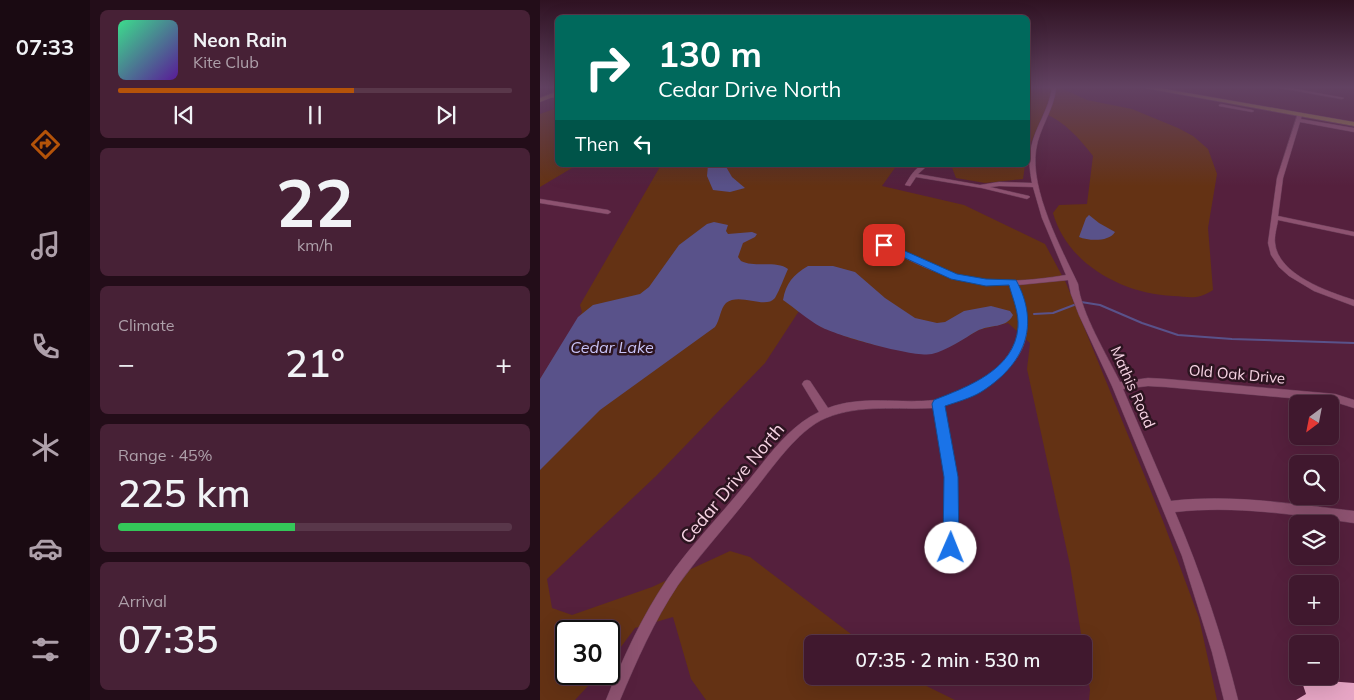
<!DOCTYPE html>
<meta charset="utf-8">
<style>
body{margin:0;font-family:Mulish,sans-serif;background:#472136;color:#f1f3f6;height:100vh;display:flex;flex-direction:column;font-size:19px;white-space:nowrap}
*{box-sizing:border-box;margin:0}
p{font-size:16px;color:#aea0aa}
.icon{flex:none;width:28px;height:28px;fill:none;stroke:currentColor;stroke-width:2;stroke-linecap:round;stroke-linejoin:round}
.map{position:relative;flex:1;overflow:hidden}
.side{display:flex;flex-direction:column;gap:10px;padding:10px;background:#230d19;width:450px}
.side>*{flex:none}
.top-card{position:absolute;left:15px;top:15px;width:475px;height:152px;border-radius:8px;box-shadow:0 5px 20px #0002,0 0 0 1px #59374a;background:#00695c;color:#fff;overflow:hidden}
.needle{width:32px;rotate:212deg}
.buttons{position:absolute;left:749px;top:395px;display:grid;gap:10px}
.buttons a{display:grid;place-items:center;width:50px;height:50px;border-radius:8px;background:#40182e;box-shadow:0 5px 20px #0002,0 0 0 1px #59374a;font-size:25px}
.speed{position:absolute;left:15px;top:620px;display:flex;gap:10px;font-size:25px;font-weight:700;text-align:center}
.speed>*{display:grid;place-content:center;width:65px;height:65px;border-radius:50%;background:#40182e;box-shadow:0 5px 20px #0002,0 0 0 1px #59374a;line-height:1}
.speed .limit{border:2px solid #111;border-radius:8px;background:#fff;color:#111}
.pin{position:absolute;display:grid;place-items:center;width:42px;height:42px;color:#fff;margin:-21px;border-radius:10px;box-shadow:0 2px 8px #0006}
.me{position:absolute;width:55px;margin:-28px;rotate:1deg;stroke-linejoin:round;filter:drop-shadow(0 0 4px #0008)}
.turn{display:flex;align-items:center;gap:18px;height:105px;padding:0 20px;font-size:22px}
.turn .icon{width:65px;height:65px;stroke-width:2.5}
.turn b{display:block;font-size:35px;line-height:42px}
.then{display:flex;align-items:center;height:48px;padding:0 20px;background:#0003;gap:10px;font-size:19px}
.big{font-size:38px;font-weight:600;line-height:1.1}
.side .tile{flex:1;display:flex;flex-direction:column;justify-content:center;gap:8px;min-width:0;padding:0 18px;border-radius:8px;background:#472136}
.side .dial{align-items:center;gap:0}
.dial b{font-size:65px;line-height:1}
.song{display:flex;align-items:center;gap:15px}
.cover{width:60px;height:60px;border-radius:8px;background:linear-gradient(135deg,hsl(150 70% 55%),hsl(270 70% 35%))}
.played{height:5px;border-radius:2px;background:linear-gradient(90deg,#b45309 60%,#59374a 60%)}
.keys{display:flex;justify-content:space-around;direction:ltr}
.heat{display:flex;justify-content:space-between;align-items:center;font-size:28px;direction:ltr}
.charge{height:8px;border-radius:4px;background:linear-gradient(90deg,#34c759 45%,#59374a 0)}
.trip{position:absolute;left:264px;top:635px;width:288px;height:50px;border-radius:8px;background:#40182e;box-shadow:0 5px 20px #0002,0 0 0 1px #59374a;font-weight:600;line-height:50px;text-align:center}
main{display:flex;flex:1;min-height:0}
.tab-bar{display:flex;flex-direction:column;width:90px;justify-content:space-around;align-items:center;background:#1a0a12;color:#aea0aa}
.tab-bar .icon{width:35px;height:35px}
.tab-bar .selected{color:#b45309}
.tab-bar b{font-size:22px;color:#f1f3f6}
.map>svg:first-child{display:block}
.green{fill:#643214}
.water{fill:#59528a}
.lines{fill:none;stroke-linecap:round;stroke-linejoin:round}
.stream{stroke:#59528a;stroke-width:2}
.building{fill:#e6a5c4}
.minor-casing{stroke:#6d3f5a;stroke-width:1}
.major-casing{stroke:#6d3f5a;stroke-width:1}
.minor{fill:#8d5270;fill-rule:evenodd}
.major{fill:#927a48;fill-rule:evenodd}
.route{fill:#1a73e8;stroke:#114b97}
.labels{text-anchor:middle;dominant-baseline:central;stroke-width:5;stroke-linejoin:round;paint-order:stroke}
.street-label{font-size:15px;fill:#f7d4e4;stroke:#2c1420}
.water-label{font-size:16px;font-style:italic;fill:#c8c3f7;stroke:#2c1420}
.near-street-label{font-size:18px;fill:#f7d4e4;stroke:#2c1420}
</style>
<main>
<nav class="tab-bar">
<b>07:33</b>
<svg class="icon selected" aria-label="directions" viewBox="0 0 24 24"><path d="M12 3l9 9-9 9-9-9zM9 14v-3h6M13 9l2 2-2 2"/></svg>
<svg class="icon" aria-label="music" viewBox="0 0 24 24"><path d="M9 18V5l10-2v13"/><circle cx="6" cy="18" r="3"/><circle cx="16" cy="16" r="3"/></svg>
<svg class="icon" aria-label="phone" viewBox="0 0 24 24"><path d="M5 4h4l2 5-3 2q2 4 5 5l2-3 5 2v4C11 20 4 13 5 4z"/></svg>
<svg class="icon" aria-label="climate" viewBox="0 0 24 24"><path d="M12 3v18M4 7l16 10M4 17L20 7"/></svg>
<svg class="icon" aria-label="car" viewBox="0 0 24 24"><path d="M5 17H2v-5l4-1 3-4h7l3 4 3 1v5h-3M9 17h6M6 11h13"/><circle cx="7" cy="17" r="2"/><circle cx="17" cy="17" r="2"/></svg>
<svg class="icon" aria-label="filters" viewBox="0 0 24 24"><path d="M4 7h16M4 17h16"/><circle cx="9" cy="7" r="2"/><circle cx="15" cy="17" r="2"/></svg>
</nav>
<section class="side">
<div class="tile">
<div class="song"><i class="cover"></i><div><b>Neon Rain</b><p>Kite Club</p></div></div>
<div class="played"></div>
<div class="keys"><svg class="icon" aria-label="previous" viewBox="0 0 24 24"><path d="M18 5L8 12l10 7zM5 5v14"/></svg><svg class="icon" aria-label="pause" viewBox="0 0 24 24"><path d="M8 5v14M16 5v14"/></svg><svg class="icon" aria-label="next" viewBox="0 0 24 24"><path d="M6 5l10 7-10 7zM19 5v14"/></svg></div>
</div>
<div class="tile dial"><b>22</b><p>km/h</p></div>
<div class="tile"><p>Climate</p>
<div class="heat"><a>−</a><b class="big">21°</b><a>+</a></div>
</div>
<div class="tile"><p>Range · 45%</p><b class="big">225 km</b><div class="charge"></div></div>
<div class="tile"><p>Arrival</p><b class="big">07:35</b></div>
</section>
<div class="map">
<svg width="814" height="700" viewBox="0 0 814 700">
<rect width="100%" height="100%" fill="#55203d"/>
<path class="green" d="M488 88H521L547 100 592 109 638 128 653 136 668 149 677 174 668 228 673 290C658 300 650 297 633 296 583 294 527 264 513 213L519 205 547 204 553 156C539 138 525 122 504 113L488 149Z
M17 108 18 165H37L0 187V114Z
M121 165H357L342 186 424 205 505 244 526 283 623 521 659 618 677 700H549L550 690 530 565 487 369 490 343 468 323 439 330 413 345 391 354 339 346 312 339 281 327 259 311 225 363 116 476 7 579 12 608 32 615 112 587 190 551 210 557 324 644H272V676H366L415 700H166L151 679 133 617 95 628 69 663V631H26V674H59L35 700H0V379L42 312 40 305Z
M411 165H485L483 179 445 183 416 178Z"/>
<path class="water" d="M168 165H185L192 177 205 188 190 192 173 190 167 176Z
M549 215 559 223 575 232C569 242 549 241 539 237L546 218Z
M174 222 188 225 186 231 188 234 212 232 217 234 215 237 203 243 198 257 201 261C215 268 236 260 248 269 244 278 240 289 235 298 225 310 200 292 186 303 180 309 180 320 175 327L60 410 0 470V379L38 317 53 305 100 294 109 287 139 245 167 224Z
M268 266H293L315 272 345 298 375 318 397 323 405 322 424 311 451 306 470 311 473 315C466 329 450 324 437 331 423 339 408 350 392 354 375 358 298 336 281 327 268 320 256 309 243 300 246 283 253 275 268 266Z"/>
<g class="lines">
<path class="stream" d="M541 302 560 305 602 323 638 335 692 339 814 343
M494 314 513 313 534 305"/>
</g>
<path class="building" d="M761 679 814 683V700H756L766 694Z"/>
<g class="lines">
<g class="minor-casing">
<path id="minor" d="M512 88H516C514 110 499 128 496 150 490 190 521 248 538 284 541 313 567 355 580 382L608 378 626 379 795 394 814 400V408L795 402 626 387 608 386 583 389 631 501C692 494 753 504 814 511V523C755 515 695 505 635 512 661 573 682 636 698 700H684L672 652 642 556 572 386 539 315 531 294 528 280 478 285C482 296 486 307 487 319 491 367 442 392 403 406L416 477 417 547 415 551 411 553 407 551 405 547 406 477 394 408C357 410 320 404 286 418 257 430 231 470 212 493 188 524 161 553 138 585 114 621 97 660 80 700H66C83 658 102 616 128 578 151 545 179 517 204 486 226 460 247 427 279 412L262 384 264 381 267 380 270 381 288 408C322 395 359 404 395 400 407 399 420 392 430 386 458 372 482 349 478 315 477 305 473 295 470 285 430 285 400 276 365 258 357 254 347 251 341 245L344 243 346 244C369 255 392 268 416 275 452 284 491 281 526 275L502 218 493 187 459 186 450 187 489 196 490 197 487 199 442 188 376 177 370 186 365 185C371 176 375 165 388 165L378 174 440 185 459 182 492 183C490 172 488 159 491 148 495 127 509 110 512 88Z
M740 88H751L804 98 802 99Z
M10 95 18 96V98L8 97Z
M681 104 712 110 714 111 712 112 679 106V105Z
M758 113 762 114 761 119 814 128V132L760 122 743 178 738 216 814 232V236L738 220C737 227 734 236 735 243 738 275 789 292 814 300V306L774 291 749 276 739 267 731 255 728 243 737 178Z
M0 199 68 210 71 212 68 214 0 203Z"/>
</g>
<g class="major-casing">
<path id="major" d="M605 88H619L814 122V126Z
M18 91V95L0 102V98Z"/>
</g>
<use href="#minor" class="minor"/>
<use href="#major" class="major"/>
</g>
<linearGradient id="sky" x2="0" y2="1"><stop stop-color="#2f1222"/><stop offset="0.47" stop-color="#624262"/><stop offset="1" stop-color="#624262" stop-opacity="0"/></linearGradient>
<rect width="814" height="186" fill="url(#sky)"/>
<path class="route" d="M341 243H347L417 274 446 279 476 280C501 326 484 365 441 392 431 398 417 402 405 406L418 477 419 548 417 553 411 555 406 553 403 548 404 477 392 404 394 400C427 387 475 370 478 327 479 313 473 299 469 285L446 286 411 279 341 247Z"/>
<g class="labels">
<g class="street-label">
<text transform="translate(697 374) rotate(5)">Old Oak Drive</text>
<text transform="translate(593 387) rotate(66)">Mathis Road</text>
</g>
<g class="water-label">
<text x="72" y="347">Cedar Lake</text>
</g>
<g class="near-street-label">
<text transform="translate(192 483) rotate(-50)">Cedar Drive North</text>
</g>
</g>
</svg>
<div class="buttons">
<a><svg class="needle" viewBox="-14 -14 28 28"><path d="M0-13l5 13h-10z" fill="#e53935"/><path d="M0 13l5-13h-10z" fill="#aea0aa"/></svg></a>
<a><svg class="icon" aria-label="search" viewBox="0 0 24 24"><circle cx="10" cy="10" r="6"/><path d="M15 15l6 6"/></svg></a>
<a><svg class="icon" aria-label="layers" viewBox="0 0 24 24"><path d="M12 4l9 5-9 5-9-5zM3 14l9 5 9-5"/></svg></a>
<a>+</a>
<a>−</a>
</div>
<div class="speed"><div class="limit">30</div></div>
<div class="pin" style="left:344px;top:245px;background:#d93025"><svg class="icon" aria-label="arrive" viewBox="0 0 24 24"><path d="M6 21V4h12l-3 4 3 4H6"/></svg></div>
<svg class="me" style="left:411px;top:548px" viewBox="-20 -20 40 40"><circle r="19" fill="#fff"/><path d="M0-13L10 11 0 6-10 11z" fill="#1a73e8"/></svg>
<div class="trip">07:35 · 2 min · 530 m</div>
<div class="top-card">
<div class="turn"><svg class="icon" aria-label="right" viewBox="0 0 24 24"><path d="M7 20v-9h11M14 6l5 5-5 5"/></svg><div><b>130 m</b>Cedar Drive North</div></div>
<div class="then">Then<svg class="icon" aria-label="left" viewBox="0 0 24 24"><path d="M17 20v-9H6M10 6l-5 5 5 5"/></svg></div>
</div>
</div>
</main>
